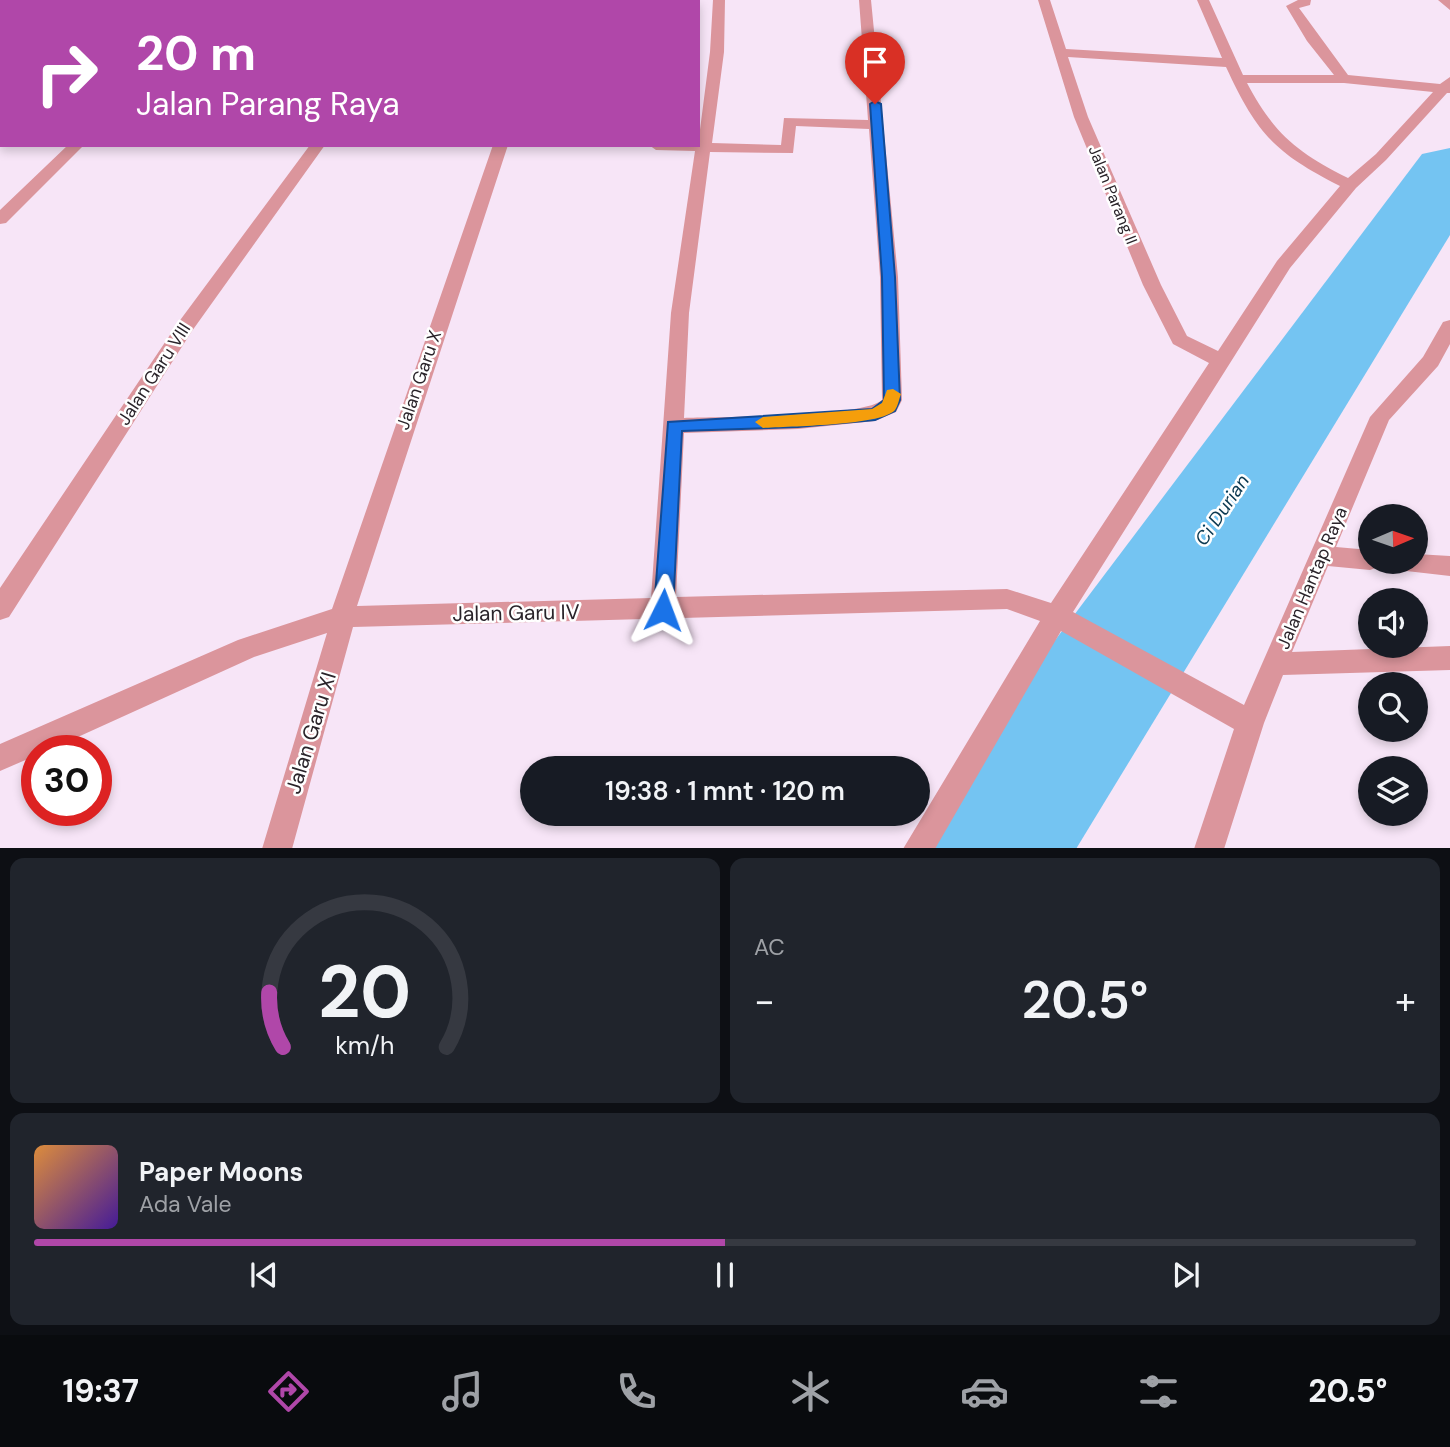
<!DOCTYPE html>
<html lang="id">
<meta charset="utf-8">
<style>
body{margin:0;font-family:"DM Sans",sans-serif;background:#20242c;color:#f1f3f6;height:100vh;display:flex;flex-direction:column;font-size:26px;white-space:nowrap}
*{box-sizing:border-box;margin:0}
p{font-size:23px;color:#9ea1a6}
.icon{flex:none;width:38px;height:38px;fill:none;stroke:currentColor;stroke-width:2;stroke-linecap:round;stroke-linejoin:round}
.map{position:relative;height:848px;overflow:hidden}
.sheet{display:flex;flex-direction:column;gap:10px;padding:10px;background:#0d0f14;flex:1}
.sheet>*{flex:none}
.hud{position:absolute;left:0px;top:0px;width:700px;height:147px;box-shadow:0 4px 10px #0003;background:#b047a9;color:#fff;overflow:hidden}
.needle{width:46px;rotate:88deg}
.buttons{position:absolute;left:1358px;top:504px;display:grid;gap:14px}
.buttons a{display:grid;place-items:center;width:70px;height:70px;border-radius:50%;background:#171b24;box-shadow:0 4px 10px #0003;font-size:35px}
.speed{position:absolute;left:21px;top:735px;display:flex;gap:14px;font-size:35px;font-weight:700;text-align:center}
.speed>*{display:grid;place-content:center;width:91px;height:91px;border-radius:50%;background:#171b24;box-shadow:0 4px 10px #0003;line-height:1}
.speed .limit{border:10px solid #d22;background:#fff;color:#111}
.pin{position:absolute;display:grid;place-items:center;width:60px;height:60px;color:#fff;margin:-72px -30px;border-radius:50% 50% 50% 0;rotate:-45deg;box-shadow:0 0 7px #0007}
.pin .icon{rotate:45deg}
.me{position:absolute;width:77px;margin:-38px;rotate:3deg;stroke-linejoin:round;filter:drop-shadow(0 0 5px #0008)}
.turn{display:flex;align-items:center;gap:24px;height:147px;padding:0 21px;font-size:32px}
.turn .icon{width:91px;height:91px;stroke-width:2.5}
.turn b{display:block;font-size:49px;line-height:60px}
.big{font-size:52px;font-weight:600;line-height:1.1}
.sheet .card{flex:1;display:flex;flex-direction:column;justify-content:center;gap:10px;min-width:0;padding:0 24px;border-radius:14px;background:#20242c}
.sheet .dial{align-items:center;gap:0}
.dial svg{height:182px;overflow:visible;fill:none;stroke:#363941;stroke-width:7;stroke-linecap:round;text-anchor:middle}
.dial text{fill:#f1f3f6;stroke:none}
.song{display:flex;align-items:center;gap:21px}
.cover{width:84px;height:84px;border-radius:10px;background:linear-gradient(135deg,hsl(30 70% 55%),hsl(260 70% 35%))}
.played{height:7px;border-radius:4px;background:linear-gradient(90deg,#b047a9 50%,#363941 50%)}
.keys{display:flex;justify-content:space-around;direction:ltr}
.heat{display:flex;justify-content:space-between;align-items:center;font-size:38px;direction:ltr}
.sheet .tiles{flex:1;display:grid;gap:10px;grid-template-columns:1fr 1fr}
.card:last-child{grid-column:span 2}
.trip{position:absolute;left:520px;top:756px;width:410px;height:70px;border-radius:35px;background:#171b24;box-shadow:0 4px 10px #0003;font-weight:600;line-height:70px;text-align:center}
.menu{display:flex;height:112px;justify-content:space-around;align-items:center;background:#090b0e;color:#9ea1a6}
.menu .icon{width:49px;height:49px}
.menu .selected{color:#b047a9}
.menu b{font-size:32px;color:#f1f3f6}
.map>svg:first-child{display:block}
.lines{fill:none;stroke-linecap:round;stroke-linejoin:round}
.river{fill:#74c4f2;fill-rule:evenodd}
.minor{fill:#db959c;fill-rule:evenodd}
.route{fill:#1a73e8;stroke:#114b97;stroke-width:2}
.slow{fill:#f59e0b}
.labels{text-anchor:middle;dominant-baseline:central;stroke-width:5;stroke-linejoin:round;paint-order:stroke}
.far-street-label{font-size:16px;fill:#2a242a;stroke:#fff}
.street-label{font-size:18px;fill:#2a242a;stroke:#fff}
.water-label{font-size:19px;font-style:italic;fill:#0a3951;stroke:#fff}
.near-street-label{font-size:21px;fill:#2a242a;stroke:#fff}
</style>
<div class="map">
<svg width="1450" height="849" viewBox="0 0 1450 849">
<rect width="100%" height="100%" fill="#f7e5f7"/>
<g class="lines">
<path class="river" d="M1450 148V235L1076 849H918L948 782 1422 154Z"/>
<path class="minor" d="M36 0H50L35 2Z
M226 0H239L225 2Z
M390 0H403L389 2Z
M537 0H549L536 2Z
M713 0H725L724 52 712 143 781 145 784 118 868 120 859 0H871L898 277 902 400 896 412 875 421 798 429 684 433 676 597 1007 589 1051 603 1209 363 1173 344 1143 285 1074 117 1038 0H1050L1066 49 1222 58 1197 0H1209L1243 75H1334L1307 41 1286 6 1298 0H1311L1310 5 1299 8 1348 75 1440 84 1450 77V93H1447L1386 160 1356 188 1290 268 1073 612 1244 705 1370 417 1423 357 1443 322 1450 320V344L1438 366 1389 420 1336 547 1370 550V562H1381L1378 567 1370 570 1328 566 1292 652 1450 646V670L1283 675 1264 723 1224 849H1194L1234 729 1061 631 935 849H903L1040 621 1007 609 353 627 292 849H262L327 633 254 657 47 751H37V755L0 771V744L238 640 332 609 493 145H508L357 606 651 598 671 313 695 151 656 150 649 145H698L710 52ZM1068 57 1226 67C1257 134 1275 153 1340 186L1277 261 1218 351 1187 336 1161 285 1088 117ZM1247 83H1344L1433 92 1376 154 1348 178C1298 153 1274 134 1247 83ZM796 126 869 129 880 277 882 400C865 417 717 417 684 418L689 313 710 152 793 153Z
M1438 0H1450V10Z
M0 16H2V24H0Z
M0 119H2V127H0Z
M68 145H84L6 223 0 224V210Z
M310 145H325L192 331 9 617 0 620V588L178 323Z
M1416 554 1450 556V576L1389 569 1385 562H1416Z"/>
</g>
<path class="route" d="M875 101 881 104 895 277 900 400 895 411 875 420 798 427 682 431 673 610 670 616 663 618 656 616 654 610 668 422 872 409 884 400 882 277 870 104Z"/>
<path class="slow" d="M893 389 901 394C899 399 898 406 895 410 881 426 788 426 763 428L755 422 763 417 872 409 882 403 887 390Z"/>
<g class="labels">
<g class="far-street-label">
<text transform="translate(1113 195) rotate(68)">Jalan Parang II</text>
</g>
<g class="street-label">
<text transform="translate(154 374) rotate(-57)">Jalan Garu VIII</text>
<text transform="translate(419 380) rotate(-71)">Jalan Garu X</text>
<text transform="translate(1312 578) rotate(-67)">Jalan Hantap Raya</text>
</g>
<g class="water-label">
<text transform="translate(1222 510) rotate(-56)">Ci Durian</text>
</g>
<g class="near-street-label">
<text transform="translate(516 613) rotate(-1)">Jalan Garu IV</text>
<text transform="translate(311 733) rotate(-73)">Jalan Garu XI</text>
</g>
</g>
</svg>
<div class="buttons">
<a><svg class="needle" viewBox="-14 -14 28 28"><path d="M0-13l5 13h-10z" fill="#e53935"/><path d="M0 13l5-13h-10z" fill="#9ea1a6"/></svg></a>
<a><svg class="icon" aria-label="sound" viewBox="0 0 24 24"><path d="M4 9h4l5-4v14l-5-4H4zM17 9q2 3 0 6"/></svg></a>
<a><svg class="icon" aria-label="search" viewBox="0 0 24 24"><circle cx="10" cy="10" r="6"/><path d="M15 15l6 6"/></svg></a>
<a><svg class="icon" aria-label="layers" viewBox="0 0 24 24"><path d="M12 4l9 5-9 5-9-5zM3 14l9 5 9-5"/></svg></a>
</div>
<div class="speed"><div class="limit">30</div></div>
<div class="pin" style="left:875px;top:104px;background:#d93025"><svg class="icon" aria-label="arrive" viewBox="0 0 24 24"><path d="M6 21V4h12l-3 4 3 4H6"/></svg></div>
<svg class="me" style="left:663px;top:610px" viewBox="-20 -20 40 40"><path d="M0-17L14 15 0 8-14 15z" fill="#1a73e8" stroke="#fff" stroke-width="4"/></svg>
<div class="trip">19:38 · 1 mnt · 120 m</div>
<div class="hud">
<div class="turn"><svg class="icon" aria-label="right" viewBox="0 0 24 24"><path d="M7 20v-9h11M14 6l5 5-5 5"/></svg><div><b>20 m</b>Jalan Parang Raya</div></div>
</div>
</div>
<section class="sheet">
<div class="tiles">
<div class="card dial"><svg viewBox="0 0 100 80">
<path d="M14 69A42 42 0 1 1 86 69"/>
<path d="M14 69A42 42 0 0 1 8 45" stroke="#b047a9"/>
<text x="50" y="56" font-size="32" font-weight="700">20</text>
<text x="50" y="72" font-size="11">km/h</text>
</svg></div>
<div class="card"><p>AC</p>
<div class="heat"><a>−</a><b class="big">20.5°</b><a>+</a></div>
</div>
<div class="card">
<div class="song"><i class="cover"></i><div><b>Paper Moons</b><p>Ada Vale</p></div></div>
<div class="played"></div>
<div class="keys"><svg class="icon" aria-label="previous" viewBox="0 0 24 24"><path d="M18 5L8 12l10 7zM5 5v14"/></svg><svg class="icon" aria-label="pause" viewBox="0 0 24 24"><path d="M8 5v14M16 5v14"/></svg><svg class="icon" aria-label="next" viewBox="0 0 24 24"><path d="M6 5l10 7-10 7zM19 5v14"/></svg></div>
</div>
</div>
</section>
<nav class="menu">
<b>19:37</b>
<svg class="icon selected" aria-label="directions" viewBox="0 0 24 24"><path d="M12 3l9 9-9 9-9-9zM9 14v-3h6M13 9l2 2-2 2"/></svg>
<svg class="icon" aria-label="music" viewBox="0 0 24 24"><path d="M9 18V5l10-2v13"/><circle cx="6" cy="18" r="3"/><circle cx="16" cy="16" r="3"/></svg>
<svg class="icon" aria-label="phone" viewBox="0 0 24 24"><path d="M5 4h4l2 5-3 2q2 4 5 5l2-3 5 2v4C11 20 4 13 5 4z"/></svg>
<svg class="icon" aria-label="climate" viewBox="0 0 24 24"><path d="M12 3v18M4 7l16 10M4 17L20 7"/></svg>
<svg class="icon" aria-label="car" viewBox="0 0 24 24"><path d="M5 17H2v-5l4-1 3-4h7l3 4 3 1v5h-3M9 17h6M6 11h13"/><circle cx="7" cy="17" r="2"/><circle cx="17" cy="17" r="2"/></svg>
<svg class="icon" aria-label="filters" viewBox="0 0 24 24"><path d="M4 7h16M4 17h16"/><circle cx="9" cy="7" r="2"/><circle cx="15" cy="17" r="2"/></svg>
<b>20.5°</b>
</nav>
